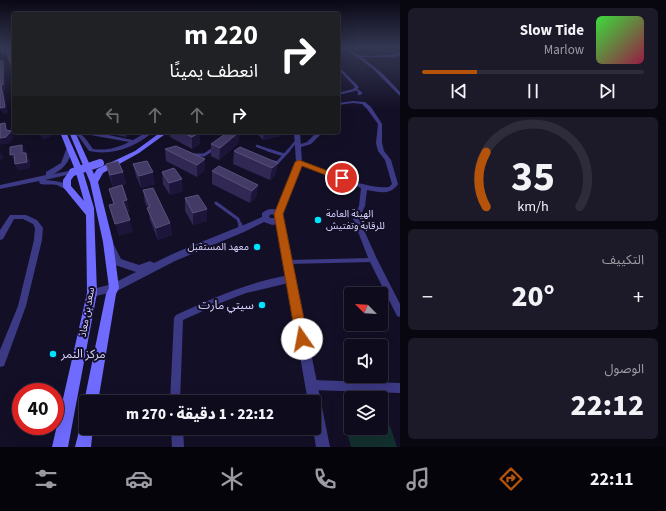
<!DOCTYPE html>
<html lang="ar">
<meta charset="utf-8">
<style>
body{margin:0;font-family:"Source Sans 3","Noto Sans Arabic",sans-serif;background:#1c1929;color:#f1f3f6;direction:rtl;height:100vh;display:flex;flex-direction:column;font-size:15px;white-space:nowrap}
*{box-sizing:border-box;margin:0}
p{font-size:13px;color:#9b9ba3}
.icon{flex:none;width:22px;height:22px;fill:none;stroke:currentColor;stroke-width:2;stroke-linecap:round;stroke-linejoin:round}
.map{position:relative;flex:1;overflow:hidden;direction:ltr}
.details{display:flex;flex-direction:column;gap:8px;padding:8px;background:#08060f;width:266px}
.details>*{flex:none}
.top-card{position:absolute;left:12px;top:12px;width:328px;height:122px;border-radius:4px;box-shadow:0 4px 16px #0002,0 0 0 1px #2e2b3b;direction:rtl;background:#202124;color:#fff;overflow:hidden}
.needle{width:26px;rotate:294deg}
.controls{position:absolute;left:344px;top:287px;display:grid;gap:8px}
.controls a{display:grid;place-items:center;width:44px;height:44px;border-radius:4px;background:#0e0b1c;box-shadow:0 4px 16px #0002,0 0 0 1px #2e2b3b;font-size:20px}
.speed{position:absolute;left:12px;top:383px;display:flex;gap:8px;font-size:20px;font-weight:700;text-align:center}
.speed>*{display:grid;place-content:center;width:52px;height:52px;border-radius:50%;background:#0e0b1c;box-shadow:0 4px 16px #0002,0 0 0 1px #2e2b3b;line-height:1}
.speed .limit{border:6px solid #d22;background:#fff;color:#111}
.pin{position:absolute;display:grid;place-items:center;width:34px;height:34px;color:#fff;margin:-17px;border:2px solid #fff;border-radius:50%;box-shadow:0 1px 4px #0007}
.me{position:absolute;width:44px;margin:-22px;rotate:348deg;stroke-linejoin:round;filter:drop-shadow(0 0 3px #0008)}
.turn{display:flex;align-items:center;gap:14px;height:84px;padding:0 16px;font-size:18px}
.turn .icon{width:52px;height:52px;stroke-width:2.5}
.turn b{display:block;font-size:28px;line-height:34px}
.lanes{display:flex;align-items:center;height:38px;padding:0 16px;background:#0003;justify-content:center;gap:20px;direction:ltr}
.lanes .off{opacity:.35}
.big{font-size:30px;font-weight:800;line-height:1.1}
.details .tile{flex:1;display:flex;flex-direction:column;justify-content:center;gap:6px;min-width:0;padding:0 14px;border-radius:6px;background:#1c1929}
.details .dial{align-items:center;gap:0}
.dial svg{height:104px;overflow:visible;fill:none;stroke:#2e2b3b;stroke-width:7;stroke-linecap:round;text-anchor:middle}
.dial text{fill:#f1f3f6;stroke:none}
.song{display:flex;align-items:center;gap:12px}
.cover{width:48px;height:48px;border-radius:6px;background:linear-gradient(135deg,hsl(120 70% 55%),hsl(340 70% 35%))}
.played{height:4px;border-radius:2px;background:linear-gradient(90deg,#b45309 25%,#2e2b3b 25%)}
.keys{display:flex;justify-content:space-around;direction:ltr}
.heat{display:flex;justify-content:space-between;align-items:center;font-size:22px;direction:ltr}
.trip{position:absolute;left:79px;top:395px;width:242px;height:40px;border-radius:4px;background:#0e0b1c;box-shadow:0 4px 16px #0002,0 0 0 1px #2e2b3b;font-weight:800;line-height:40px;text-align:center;direction:rtl}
.tabs{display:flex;height:64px;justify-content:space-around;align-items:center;background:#06040b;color:#9b9ba3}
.tabs .icon{width:28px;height:28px}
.tabs .selected{color:#b45309}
.tabs b{font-size:18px;color:#f1f3f6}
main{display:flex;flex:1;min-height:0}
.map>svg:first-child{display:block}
.green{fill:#12302f}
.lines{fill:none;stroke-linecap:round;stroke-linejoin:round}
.service-far3{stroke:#3d3a85;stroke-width:2}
.service-far2{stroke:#3d3a85;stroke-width:2.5}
.service-far1{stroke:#3d3a85;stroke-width:3}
.service{stroke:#3d3a85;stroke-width:4}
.minor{fill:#3d3a85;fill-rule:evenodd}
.tertiary{fill:#3d3a85;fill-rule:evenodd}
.secondary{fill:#6f6bff;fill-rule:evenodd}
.secondary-bridge{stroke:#6f6bff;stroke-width:8}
.wall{fill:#312854}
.shaded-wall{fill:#1d163a}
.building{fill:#433a66;stroke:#5a527e}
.route{fill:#b45309;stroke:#753606}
.poi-dot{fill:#00e5ff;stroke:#130f26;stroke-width:1.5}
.labels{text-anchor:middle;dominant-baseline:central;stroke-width:4;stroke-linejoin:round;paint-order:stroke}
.poi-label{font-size:10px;fill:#d9d4ff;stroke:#130f26;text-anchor:start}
.street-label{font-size:10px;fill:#d9d4ff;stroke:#130f26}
.near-poi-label{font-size:12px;fill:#d9d4ff;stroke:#130f26;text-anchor:end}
</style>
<main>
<section class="details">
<div class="tile">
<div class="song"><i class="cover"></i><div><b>Slow Tide</b><p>Marlow</p></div></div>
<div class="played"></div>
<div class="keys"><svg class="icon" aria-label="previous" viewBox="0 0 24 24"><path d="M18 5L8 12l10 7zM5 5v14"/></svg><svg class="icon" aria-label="pause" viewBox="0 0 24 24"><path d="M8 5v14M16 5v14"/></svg><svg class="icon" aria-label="next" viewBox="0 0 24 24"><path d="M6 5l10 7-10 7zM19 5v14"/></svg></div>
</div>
<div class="tile dial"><svg viewBox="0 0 100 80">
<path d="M14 69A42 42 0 1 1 86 69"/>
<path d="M14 69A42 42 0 0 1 14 27" stroke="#b45309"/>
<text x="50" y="56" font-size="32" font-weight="700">35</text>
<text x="50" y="72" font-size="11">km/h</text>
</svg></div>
<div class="tile"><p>التكييف</p>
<div class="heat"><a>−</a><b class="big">20°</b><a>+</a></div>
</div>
<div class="tile"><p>الوصول</p><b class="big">22:12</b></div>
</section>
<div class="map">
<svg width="400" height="447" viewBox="0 0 400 447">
<rect width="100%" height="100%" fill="#130f26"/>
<path class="green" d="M345 424 351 425V428H381V426H390L397 447H351Z"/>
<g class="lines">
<path class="service-far3" d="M356 89 361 93"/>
<path class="service-far2" d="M359 94 361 93 359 92
M236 135 244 132
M257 146 271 151
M210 151 215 147
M288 151 297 140"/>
<path class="service-far1" d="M268 150 284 155
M193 155H204L212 150
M274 162 277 163 289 150
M216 203 238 219 240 225"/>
<path class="service" d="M240 224 241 229
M288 262 372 260"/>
<path class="minor" d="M342 47C349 47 352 53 359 55 365 57 393 55 400 53V55L394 57H362L383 74 400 92V96L373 69 357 57Z
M338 66 359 87 355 91 338 95V93L353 89 355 87 338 69Z
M353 101 365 102 371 107 382 124V143L384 151 391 160 398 184C390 196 379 192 367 190L365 206 359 219 377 259 400 304V317L397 316 369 260 353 219 359 206 361 188 296 162 299 160 301 161C325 170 365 190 389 187L392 184 385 160 378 151 376 143 378 124 367 109 362 104 353 103 338 105V103Z
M72 132C83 132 87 141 93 149 106 151 117 148 129 142L85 134 82 132H93L133 140 147 132H153C136 147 112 156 89 151L79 137Z
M317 132H323L311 144 298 148 295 146 307 142Z
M10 215H26L37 220 43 228 42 240 26 306 4 366 0 367V350L18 306 34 240 35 228 33 224 23 219H14L3 239 0 240V230Z
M290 275 293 276 294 279 293 282 246 293 223 302 183 320 180 402H170L174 318 176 315C213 298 249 282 290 275Z
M312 380 400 383V393L312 390 308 389 307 385 308 381Z
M171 428H183L184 447H172Z"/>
<path class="tertiary" d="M294 132H300L302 162 283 214 330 447H316L313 428H314V402H308L277 224 272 225 264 222 244 232 175 261 117 291 92 297 89 296 87 293 89 290 112 284 136 272 115 265 106 245 107 243H113L121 259 139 265 150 261 154 263C189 245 226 233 262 217V213C268 209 270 208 277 210L296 162ZM272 214 275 216 276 218H270L269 216Z
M70 145 73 147C70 160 66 167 54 174L73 170 75 171V173L45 180C54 181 64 181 71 187L70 189C64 189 61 187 57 185 51 184 45 185 40 184L39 181 0 189V185L46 175V172L61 163 67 147Z"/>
<path class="secondary" d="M60 132H66L82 168 94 208 97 293 68 447H52L87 293 86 215 63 187V180L70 170H75ZM76 173 84 201 71 186V180Z
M69 132H75L94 174 97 169 135 151 161 132H168L139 153 103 173 98 182 113 242 119 288 116 294 98 402H86V407L84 402 106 294 109 288 103 242 90 182Z
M86 421V428H93L91 447H75L81 423Z"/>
<path class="secondary-bridge" d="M73 172 100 163"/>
</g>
<path class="wall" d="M38 132H49L50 137 43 139 41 135H40Z
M101 132H130L126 137Z
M169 132H200V144L192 149 170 137Z
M200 132H212L207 135Z
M239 132 238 144 219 160 211 156V144Z
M256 132H282L281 136 263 140Z
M165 149 205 159 204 171 197 177 166 161Z
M234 151 278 163 275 175 270 180 233 164Z
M106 164 123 172 126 184 113 187 109 176Z
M133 164 155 184 141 188 136 176Z
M212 171 258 185 256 197 250 203 212 184Z
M162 172 183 191 170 195 163 184Z
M143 190 170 223 172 235 158 240 150 220 148 208 145 203Z
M185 198 207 221 193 225 185 211Z"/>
<path class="shaded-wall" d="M3 47H5V58L3 54Z
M3 61 5 66V90L4 91 8 113 3 114 0 109V105Z
M5 123 8 129 9 133 11 131 14 137 10 143 1 145 0 143V138L6 130Z
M44 132H49L50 137 43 139 40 133Z
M125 132H130L126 137Z
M200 132V144L192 149V137Z
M207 132H212L207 135Z
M239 132 238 144 219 160 220 148Z
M264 132H282L281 136 263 140Z
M22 145 25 151 26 160 22 153Z
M0 152 4 158 0 160Z
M26 153 30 160V168L18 171 15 164Z
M14 154 18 160 14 161 10 155Z
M205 159 204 171 197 177V165Z
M278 163 275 175 270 180 272 168Z
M123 172 126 184 113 187 110 175Z
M153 172 155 184 141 188 139 176Z
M182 179 183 191 170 195 169 183Z
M258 185 256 197 250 203 252 191Z
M127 200 130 212 126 214 123 201Z
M207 209V221L193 225V213Z
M130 220 133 232 119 236 115 224Z
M170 223 172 235 158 240 156 228Z"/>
<path class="building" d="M0 47H3V54L0 48Z
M4 47H8L12 55H14V72Z
M0 61H3V85H1L5 107 0 108Z
M5 123 6 130 11 131 6 137 0 138V124Z
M181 132H200L192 137Z
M228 132H239L220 148 211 144Z
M22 145V153H26L27 162 15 164 14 154 10 155V147Z
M176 146 205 159 197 165 165 149Z
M240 147 278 163 272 168 234 151Z
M118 161 123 172 110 175 106 164Z
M147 161 153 172 139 176 133 164Z
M219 166 258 185 252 191 212 171Z
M174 168 182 179 169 183 162 172Z
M122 185 127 200 123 201 130 220 115 224 109 205 114 204 109 189Z
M153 188 170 223 156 228 147 208 150 207 143 190Z
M198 195 207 209 193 213 185 198Z"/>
<linearGradient id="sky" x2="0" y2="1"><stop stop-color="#0a0815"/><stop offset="0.43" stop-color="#333752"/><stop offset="1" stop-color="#333752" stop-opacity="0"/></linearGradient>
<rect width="400" height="110" fill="url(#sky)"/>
<path class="route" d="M299 160 344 177 346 178 342 181 339 180 302 166 283 214 308 339 307 344 302 346 298 344 296 339 274 214 295 162Z"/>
<g class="poi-dot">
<circle cx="318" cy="220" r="4"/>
<circle cx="257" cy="247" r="4"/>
<circle cx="262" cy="305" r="4"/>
<circle cx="53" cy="354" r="4"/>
</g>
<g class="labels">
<g class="poi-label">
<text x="326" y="214">الهيئة العامة<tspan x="326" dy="12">للرقابة وتفتيش</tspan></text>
<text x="249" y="247" text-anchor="end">معهد المستقبل</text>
</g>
<g class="street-label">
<text transform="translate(87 312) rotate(-80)">سعد بن معاذ</text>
</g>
<g class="near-poi-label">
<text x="254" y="305">سيتي مارت</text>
<text x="61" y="354" text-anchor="start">مركز النمر</text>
</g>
</g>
</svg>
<div class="controls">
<a><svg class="needle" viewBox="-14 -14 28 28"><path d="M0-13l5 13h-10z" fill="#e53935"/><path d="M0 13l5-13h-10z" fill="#9b9ba3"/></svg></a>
<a><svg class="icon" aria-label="sound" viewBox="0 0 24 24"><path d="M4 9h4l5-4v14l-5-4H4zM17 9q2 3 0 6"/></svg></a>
<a><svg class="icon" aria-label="layers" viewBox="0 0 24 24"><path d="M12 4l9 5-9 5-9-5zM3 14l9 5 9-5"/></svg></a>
</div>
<div class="speed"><div class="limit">40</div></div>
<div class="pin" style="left:342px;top:178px;background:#d93025"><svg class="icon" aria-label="arrive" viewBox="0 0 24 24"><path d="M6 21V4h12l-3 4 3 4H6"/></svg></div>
<svg class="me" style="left:302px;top:339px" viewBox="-20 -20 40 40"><circle r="19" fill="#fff"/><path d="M0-13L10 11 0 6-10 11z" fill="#b45309"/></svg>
<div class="trip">22:12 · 1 دقيقة · 270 m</div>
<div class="top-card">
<div class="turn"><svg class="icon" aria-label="right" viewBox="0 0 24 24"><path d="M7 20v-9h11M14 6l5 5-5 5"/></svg><div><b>220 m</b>انعطف يمينًا</div></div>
<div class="lanes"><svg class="icon off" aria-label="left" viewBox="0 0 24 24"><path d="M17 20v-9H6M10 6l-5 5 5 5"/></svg><svg class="icon off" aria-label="ahead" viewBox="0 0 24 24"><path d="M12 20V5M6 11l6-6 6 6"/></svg><svg class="icon off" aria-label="ahead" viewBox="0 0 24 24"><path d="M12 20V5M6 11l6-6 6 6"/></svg><svg class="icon" aria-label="right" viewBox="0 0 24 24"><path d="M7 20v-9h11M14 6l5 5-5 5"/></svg></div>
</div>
</div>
</main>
<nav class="tabs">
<b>22:11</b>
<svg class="icon selected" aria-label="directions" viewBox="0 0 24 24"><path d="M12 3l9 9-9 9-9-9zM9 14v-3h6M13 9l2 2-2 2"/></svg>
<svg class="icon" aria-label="music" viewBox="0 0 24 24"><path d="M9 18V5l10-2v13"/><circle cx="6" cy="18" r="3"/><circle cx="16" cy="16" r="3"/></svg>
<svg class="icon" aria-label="phone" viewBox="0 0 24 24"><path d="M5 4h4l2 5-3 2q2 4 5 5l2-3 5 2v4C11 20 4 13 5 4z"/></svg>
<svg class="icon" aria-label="climate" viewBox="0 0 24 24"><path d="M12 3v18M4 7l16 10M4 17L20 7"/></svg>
<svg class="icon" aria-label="car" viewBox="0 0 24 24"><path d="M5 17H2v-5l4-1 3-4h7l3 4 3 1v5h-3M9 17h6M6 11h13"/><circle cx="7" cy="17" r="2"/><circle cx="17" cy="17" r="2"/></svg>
<svg class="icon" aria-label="filters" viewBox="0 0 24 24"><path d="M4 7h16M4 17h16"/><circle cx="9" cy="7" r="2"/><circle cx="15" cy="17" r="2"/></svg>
</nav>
